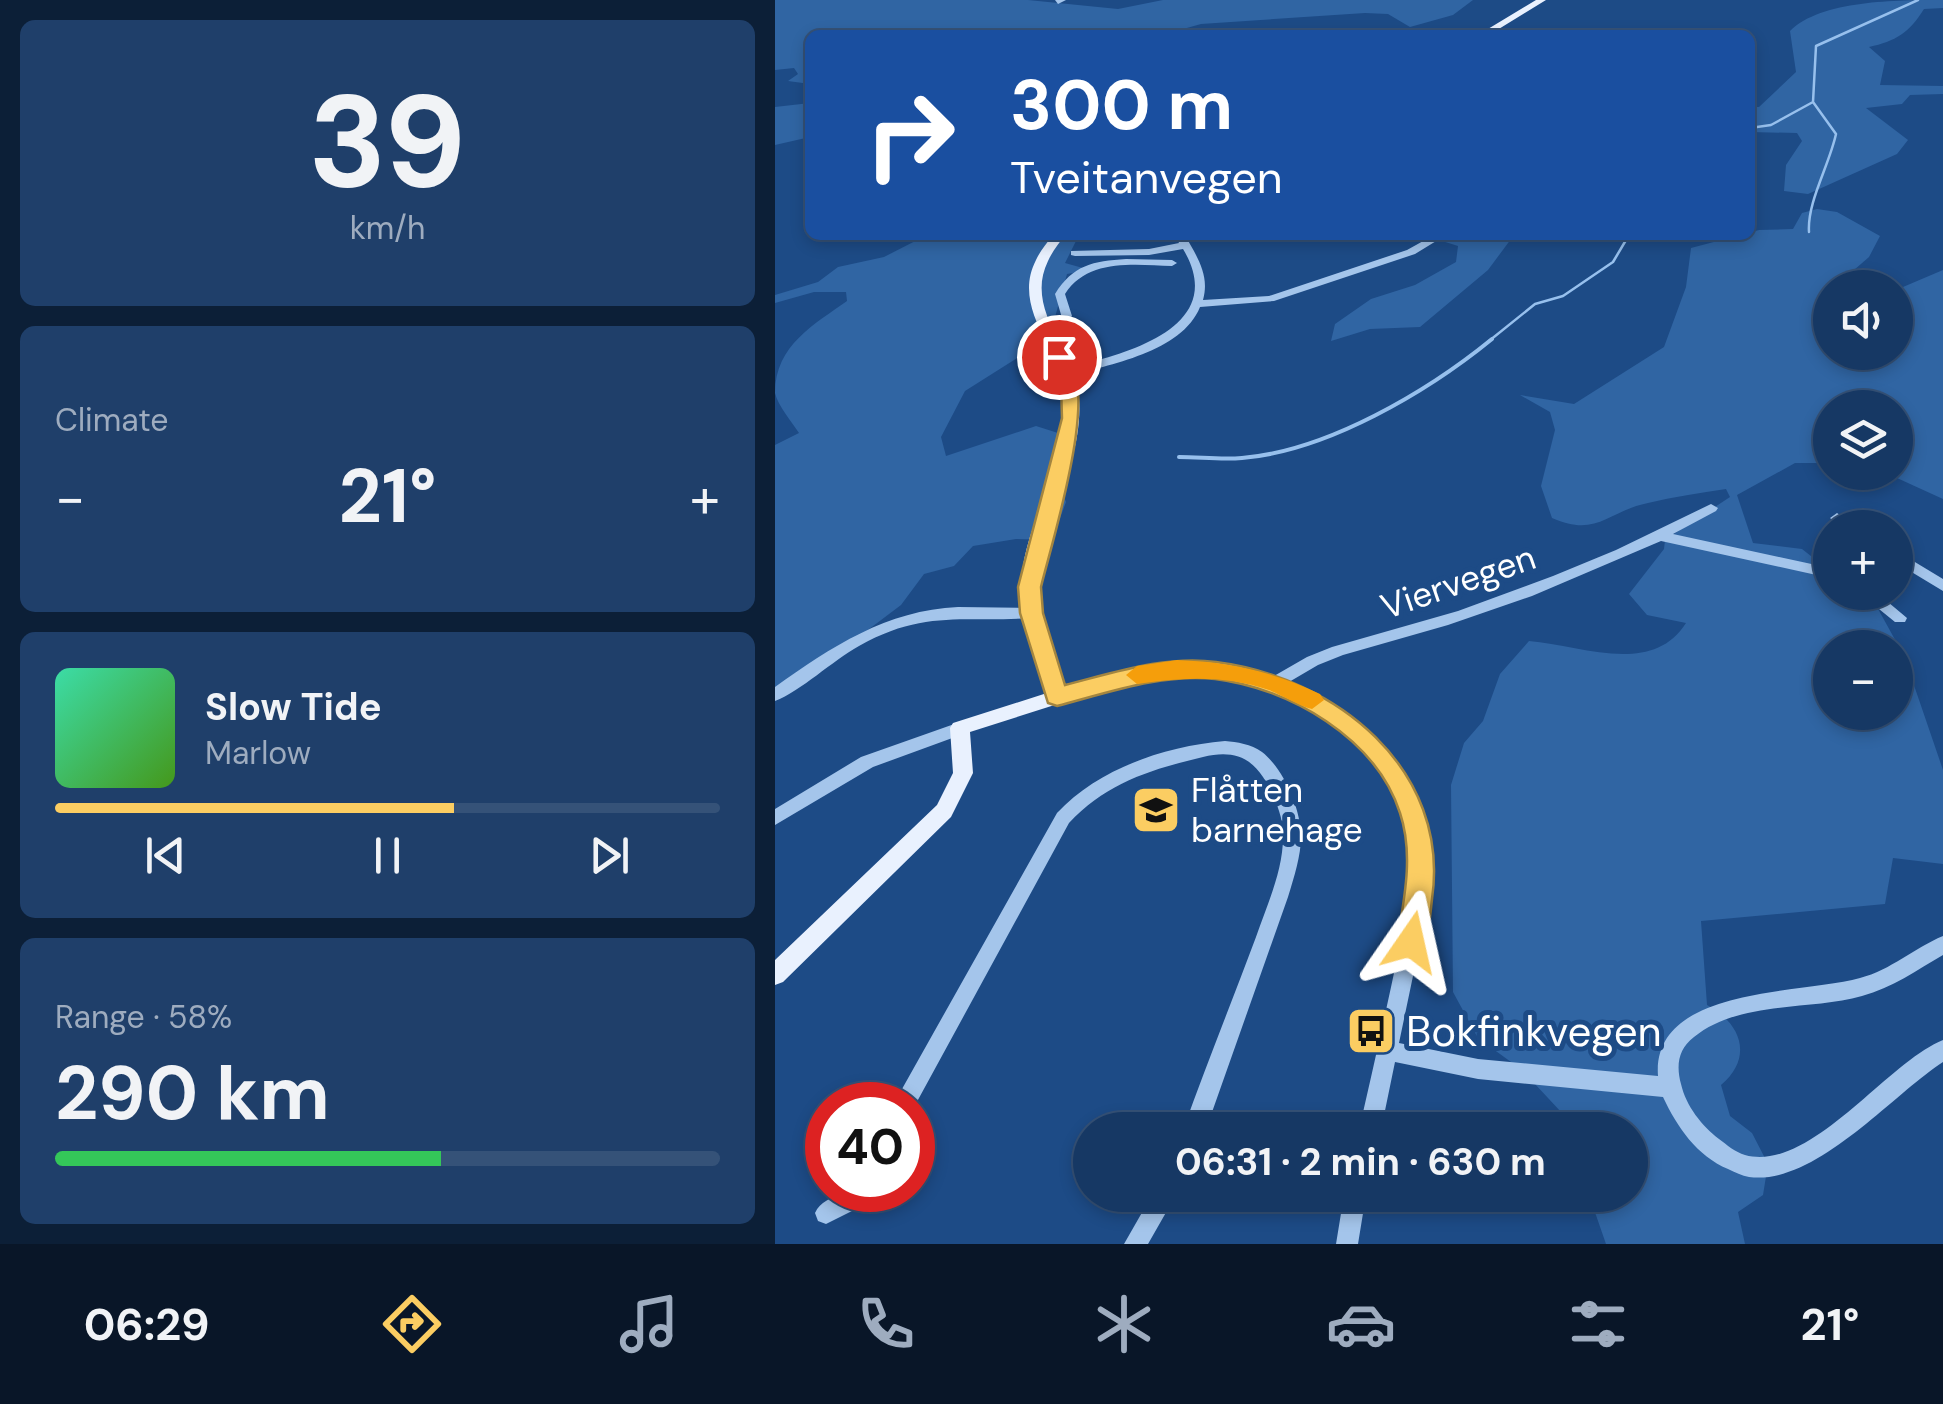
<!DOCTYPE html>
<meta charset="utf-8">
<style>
body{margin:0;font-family:"DM Sans",sans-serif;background:#1f3f6a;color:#f1f3f6;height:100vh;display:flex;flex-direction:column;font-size:38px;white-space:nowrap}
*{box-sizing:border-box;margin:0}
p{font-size:32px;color:#9eacbf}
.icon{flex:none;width:55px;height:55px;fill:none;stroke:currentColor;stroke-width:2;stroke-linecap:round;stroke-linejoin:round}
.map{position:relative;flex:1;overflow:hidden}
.panel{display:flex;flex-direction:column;gap:20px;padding:20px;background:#0c1f37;width:775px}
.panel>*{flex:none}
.banner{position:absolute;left:30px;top:30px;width:950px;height:210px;border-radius:15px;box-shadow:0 5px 15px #0003,0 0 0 2px #355278;background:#1a4fa0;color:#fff;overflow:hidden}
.fabs{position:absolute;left:1038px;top:270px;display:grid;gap:20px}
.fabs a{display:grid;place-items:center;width:100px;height:100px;border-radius:50%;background:#163864;box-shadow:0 5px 15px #0003,0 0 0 2px #355278;font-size:50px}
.speed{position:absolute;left:30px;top:1082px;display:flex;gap:20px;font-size:50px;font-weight:700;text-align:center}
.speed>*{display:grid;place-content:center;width:130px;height:130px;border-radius:50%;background:#163864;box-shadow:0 5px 15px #0003,0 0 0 2px #355278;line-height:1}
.speed .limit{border:15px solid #d22;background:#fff;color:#111}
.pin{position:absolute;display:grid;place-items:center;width:85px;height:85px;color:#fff;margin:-42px;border:5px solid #fff;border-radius:50%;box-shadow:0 2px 10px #0007}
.me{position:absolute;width:110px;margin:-55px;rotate:11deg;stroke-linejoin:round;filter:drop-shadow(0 0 8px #0008)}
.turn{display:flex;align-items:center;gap:35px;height:210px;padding:0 40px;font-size:45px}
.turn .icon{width:130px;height:130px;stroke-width:2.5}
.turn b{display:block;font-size:70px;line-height:85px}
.big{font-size:75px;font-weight:700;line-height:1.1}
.panel .card{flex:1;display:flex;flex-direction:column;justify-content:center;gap:15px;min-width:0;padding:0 35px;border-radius:15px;background:#1f3f6a}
.panel .dial{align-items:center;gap:0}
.dial b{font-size:130px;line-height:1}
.song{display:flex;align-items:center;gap:30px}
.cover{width:120px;height:120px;border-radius:15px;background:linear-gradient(135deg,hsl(160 70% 55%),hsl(100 70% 35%))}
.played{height:10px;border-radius:5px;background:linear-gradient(90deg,#fbcd62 60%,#355278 60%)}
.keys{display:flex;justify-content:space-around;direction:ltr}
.heat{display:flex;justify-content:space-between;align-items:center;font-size:55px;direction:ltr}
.charge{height:15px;border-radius:8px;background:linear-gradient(90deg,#34c759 58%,#355278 0)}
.trip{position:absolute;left:298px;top:1112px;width:575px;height:100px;border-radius:50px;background:#163864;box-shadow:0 5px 15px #0003,0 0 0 2px #355278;font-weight:700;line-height:100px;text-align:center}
.tabs{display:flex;height:160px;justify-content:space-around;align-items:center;background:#091628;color:#9eacbf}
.tabs .icon{width:70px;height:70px}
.tabs .current{color:#fbcd62}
.tabs b{font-size:45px;color:#f1f3f6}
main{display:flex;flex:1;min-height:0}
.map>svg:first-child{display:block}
.green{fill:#3065a3;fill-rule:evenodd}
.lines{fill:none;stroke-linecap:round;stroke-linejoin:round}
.stream-far1{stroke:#97c0ed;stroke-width:2.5}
.stream{stroke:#97c0ed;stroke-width:4}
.minor{fill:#a4c5eb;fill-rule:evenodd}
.major{fill:#e9f1fe;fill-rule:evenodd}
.route{fill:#fbcd62;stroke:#a38540;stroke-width:2.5}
.slow{fill:#f59e0b}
.labels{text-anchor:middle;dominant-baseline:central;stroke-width:10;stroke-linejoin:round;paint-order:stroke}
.street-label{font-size:35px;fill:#fff;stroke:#1d4b86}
.poi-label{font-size:35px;fill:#fff;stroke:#1d4b86;text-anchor:start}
.near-poi-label{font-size:42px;fill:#fff;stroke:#1d4b86;text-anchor:start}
</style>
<main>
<section class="panel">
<div class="card dial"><b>39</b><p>km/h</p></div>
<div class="card"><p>Climate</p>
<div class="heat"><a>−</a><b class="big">21°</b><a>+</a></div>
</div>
<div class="card">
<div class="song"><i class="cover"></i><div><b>Slow Tide</b><p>Marlow</p></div></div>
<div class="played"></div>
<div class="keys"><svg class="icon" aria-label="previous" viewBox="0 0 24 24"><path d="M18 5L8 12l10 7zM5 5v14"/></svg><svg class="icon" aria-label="pause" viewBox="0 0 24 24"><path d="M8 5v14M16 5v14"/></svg><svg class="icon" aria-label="next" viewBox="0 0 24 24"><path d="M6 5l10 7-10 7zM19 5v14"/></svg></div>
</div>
<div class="card"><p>Range · 58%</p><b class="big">290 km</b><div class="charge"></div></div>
</section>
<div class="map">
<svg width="1168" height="1244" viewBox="0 0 1168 1244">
<rect width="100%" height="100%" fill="#1d4b86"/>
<path class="green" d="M0 0H253L343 9 388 0H698L678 15 635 27 613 14 590 13 426 24 394 33 35 35V84L13 81 23 74 19 68 0 70Z
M1168 0V8L1149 9C1134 33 1121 41 1094 47L1110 61 1105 85 1168 86V94L1135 95 1127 104 1091 108 1133 140 1122 154 1033 194 1009 191 1011 165 1027 141 1022 133 975 132V107H984L1021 72 1015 31C1046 0 1122 0 1168 0Z
M35 103V137L0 145V107Z
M1042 209 1062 212 1105 236 1094 257 1079 270 1082 287 1055 288V352H1120V304L1128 287 1168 270V499L1111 473 1120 472V408H1055V463H1020L962 495 978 543 1027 549 1055 571V592L1083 593 1102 607 1129 656 1168 770V864L1118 858 1110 904 926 921 932 1005C966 1023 979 1057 946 1085L955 1116 977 1133 993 1164 988 1195 963 1212 970 1244H831L814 1195H855V1130H792L787 1113 747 1070 703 1038 678 992 676 785 689 743 708 721 725 674 754 641C805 645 877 677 911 623L872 615 854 594 889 549 890 540 955 497 951 489C925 493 898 497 873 503 833 511 822 538 777 518L766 486 780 430 775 412 745 395 799 404 889 347 911 287 916 248 984 230 1018 229 1027 213ZM1055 648H1120V712H1055Z
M152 235H304L290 263 315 270 292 274 277 328 269 341 190 391 166 437 171 456 261 426 283 433 285 449 278 469 291 502 277 540 241 539 198 546 179 566 149 574 126 605 49 663 0 692V445L24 433C17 422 3 406 0 393 0 345 40 324 72 301L71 292H39L0 303V295L43 282 63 267 109 257Z
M661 235H739L713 270 645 327 595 329 556 341 560 324 596 299 640 285 681 262 683 246 664 240Z"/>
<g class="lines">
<path class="stream-far1" d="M975 128 996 125 1038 102
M1034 232C1032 202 1054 166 1061 134L1038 102 1041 46 1143 0
M714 341 760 304 788 296 838 262 854 235"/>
<path class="stream" d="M404 457C425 457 446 460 467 458 552 451 652 392 717 339"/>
<path class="minor" d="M280 0H291L283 4Z
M400 235H410C422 257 435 275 428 300L494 296 632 250 659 235H671L640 254 499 301 425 307C407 352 334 365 292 376L288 375V369C343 356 457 330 408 249L374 255 300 256 296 255V251L374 249 404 243Z
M351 259 397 260 402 263 397 266C360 265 313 258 290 294L297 316 295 318H287L280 294C298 265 318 261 351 259Z
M936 504 943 508 941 511 898 534 1055 568V578L886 541 757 596 673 625 568 655 543 665 514 682 544 695 581 720 612 753 638 796 652 841 656 890 624 1043 703 1059 883 1076C876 986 1028 994 1085 978 1116 970 1139 948 1168 936V955C1142 970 1117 988 1087 996 1034 1011 965 1000 919 1037 903 1049 901 1066 906 1084 911 1106 927 1126 944 1139 952 1145 960 1152 970 1155 1035 1173 1111 1063 1168 1040V1062C1117 1095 1040 1186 974 1177 967 1176 960 1172 953 1169 922 1156 902 1127 888 1097L703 1079 620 1062 606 1130H584C597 1073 610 1016 622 959 628 936 638 908 637 885 634 749 532 669 400 675 360 677 320 691 282 703L276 701 274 697 276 693C357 666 415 654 499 676L532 657 557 647 683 611 778 576 841 550Z
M1062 513 1084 528H1067L1055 518Z
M1120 550 1168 579V591L1120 562Z
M1083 592H1101L1132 618 1130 622H1120Z
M183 607 257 608 264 613 257 618C188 623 150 609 84 646 57 661 26 691 0 701V687C56 647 112 610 183 607Z
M185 722 191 723 193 728 191 733 98 767 0 825V809L86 757Z
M450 741C462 742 476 744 487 752 508 768 526 809 526 836 526 856 519 877 513 897L436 1115 499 1119 507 1122 510 1130H408C431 1066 457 1001 481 937 492 905 509 869 508 834 508 815 498 793 488 777 473 754 453 751 428 757 377 769 331 783 294 823L138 1109V1105H118L282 813C323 769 390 746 450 741Z
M65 1190H90L77 1211 51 1224 43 1221 40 1213C45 1201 57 1200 65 1190Z
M377 1195H401L373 1244H349Z
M569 1195H591L583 1244H561Z"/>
<path class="major" d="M761 0H771L714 35H703Z
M278 235H290C284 243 277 252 273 261 249 310 300 350 304 398 309 464 266 521 263 585 261 622 281 663 291 697L289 702 195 732 198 773 176 817 8 982 0 985V960L162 805 178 773 175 728 178 723 272 693C262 660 246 624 246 590 245 528 295 464 290 397 286 349 236 309 261 260 265 251 272 243 278 235Z"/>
</g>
<path class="route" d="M284 352C333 370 275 547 266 587L268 613 290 685C338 673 390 655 441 662 560 677 676 769 657 899 655 917 654 935 647 951L636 955 626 951 622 942C629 900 639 855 625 813 601 738 514 688 440 679 387 673 332 693 282 706L273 703 245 613 243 587 287 418 286 385 275 357Z"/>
<path class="slow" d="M402 660C454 662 497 671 545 694L549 700 537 709C522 705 509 696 494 690 451 675 406 677 362 684L351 675 362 666Z"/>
<defs>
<g id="school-square" transform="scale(2.5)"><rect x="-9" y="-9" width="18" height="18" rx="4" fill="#fbcd62" stroke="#1d4b86"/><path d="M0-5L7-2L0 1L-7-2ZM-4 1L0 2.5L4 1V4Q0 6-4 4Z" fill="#111"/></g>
<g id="bus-square" transform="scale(2.5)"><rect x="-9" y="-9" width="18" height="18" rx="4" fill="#fbcd62" stroke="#1d4b86"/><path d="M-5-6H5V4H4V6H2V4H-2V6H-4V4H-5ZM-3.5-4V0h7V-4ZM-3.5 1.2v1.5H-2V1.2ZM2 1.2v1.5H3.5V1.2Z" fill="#111"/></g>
</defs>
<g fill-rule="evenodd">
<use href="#school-square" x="381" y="810"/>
<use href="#bus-square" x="596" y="1031"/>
</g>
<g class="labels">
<g class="street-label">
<text transform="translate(683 582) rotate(-19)">Viervegen</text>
</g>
<g class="poi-label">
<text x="416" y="790">Flåtten<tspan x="416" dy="40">barnehage</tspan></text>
</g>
<g class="near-poi-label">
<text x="631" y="1031">Bokfinkvegen</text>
</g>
</g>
</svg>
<div class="fabs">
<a><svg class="icon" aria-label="sound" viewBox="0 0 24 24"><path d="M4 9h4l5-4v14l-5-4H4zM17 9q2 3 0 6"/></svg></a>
<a><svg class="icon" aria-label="layers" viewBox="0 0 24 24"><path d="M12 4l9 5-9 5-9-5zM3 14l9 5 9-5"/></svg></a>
<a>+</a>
<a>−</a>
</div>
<div class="speed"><div class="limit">40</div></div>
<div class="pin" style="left:284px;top:357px;background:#d93025"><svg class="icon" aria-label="arrive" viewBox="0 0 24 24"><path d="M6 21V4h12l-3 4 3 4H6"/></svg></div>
<svg class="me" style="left:636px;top:942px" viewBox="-20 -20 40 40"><path d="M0-17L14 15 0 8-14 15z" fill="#fbcd62" stroke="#fff" stroke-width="4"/></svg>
<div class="trip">06:31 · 2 min · 630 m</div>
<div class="banner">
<div class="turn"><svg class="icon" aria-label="right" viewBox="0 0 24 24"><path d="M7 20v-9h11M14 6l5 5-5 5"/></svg><div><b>300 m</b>Tveitanvegen</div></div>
</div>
</div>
</main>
<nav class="tabs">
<b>06:29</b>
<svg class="icon current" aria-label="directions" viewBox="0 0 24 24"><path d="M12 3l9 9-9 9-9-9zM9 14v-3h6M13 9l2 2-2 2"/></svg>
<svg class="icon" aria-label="music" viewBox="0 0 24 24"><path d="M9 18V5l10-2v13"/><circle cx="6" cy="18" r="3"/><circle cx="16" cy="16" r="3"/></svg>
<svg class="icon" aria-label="phone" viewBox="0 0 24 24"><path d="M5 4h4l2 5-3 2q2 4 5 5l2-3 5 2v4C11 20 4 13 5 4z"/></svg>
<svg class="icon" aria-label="climate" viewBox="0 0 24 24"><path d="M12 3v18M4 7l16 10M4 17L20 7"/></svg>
<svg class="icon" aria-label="car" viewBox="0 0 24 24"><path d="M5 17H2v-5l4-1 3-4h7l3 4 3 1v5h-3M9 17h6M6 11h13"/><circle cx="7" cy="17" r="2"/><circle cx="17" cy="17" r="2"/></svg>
<svg class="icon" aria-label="filters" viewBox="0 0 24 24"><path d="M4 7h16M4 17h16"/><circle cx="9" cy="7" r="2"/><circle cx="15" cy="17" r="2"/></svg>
<b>21°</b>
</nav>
